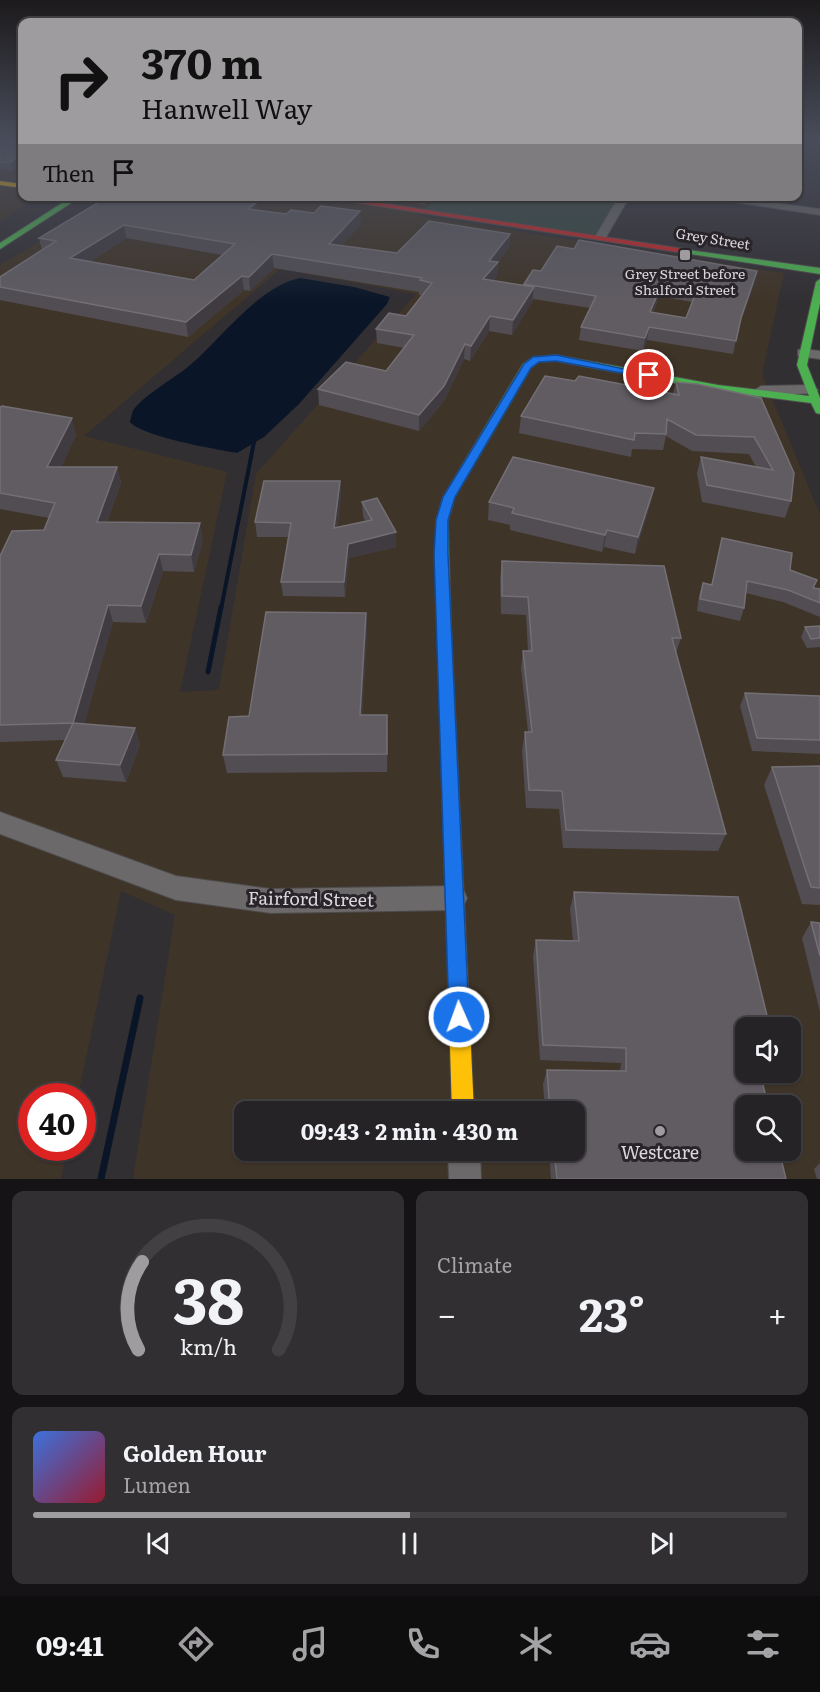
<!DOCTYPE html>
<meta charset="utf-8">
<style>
body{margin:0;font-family:Literata,serif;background:#322f32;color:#f1f3f6;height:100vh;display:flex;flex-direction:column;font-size:22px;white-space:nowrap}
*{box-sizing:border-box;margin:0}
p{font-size:20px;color:#a4a4a7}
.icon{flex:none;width:33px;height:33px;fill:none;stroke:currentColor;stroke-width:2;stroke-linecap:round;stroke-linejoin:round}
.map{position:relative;height:1179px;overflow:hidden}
.drawer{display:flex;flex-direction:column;gap:12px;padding:12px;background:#151315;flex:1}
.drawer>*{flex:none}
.hud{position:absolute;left:18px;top:18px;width:784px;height:183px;border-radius:12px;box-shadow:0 2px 4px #0004,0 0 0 2px #424043;background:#9f9ca0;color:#111;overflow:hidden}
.buttons{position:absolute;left:735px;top:1017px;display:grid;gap:12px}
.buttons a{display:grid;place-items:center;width:66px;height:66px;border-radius:12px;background:#262326;box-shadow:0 2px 4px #0004,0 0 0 2px #424043;font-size:30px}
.speed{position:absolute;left:18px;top:1083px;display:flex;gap:12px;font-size:30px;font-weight:700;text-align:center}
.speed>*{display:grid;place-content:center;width:78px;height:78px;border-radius:50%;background:#262326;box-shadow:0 2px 4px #0004,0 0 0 2px #424043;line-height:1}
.speed .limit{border:9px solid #d22;background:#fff;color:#111}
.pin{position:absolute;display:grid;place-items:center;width:51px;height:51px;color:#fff;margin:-26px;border:3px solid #fff;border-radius:50%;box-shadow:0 2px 6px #0007}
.me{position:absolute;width:66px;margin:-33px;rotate:358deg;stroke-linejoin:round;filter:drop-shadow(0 0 4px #0008)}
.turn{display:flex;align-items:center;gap:21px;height:126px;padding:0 24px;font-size:27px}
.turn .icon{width:78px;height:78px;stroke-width:2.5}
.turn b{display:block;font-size:42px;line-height:51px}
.then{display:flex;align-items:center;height:57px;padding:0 24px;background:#0003;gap:12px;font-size:22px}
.big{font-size:45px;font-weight:700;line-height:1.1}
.drawer .tile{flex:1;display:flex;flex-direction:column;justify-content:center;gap:9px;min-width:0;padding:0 21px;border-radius:12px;background:#322f32}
.drawer .dial{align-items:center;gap:0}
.dial svg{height:156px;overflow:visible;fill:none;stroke:#424043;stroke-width:7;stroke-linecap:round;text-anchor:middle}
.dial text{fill:#f1f3f6;stroke:none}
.song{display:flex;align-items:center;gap:18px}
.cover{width:72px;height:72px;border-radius:9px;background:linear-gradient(135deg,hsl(220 70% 55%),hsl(350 70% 35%))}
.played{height:6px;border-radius:3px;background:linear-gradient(90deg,#9f9ca0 50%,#424043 50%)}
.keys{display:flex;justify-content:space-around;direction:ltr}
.heat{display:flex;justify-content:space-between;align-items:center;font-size:33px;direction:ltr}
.drawer .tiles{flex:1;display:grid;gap:12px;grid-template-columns:1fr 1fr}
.tile:last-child{grid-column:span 2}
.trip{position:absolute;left:234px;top:1101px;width:351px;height:60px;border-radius:12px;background:#262326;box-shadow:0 2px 4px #0004,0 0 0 2px #424043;font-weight:700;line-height:60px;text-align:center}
.dock{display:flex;height:96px;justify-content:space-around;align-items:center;background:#0f0e0f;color:#a4a4a7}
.dock .icon{width:42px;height:42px}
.dock .active{color:#9f9ca0}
.dock b{font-size:27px;color:#f1f3f6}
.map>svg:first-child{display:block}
.industrial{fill:#3f3428;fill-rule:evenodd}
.green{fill:#364840}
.water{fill:#0a1628}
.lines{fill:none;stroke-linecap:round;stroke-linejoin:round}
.stream-far2{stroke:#0a1628;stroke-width:4}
.stream-far1{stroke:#0a1628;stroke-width:5}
.stream{stroke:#0a1628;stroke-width:7}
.street-casing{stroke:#4d4b4d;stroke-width:2}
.fast-casing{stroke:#4d4b4d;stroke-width:2}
.slow-casing{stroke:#4d4b4d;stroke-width:2}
.jam-casing{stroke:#4d4b4d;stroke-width:2}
.path{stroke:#686567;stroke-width:1.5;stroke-dasharray:1 2;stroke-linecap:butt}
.street{fill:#6b696a;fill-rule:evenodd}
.fast{fill:#4caf50;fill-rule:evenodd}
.slow{fill:#ffc107;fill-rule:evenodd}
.jam{fill:#c62828;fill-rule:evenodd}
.wall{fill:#514d53;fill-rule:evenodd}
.shaded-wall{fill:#3f3b40}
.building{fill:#605c62;stroke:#736f75;stroke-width:1.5;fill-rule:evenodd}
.route{fill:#1a73e8;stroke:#114b97;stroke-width:1.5}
.poi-dot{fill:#9f9ca0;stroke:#29242a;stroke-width:2}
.labels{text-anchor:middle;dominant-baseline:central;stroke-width:6;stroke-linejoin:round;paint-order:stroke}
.far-street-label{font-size:14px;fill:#dad7db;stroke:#29242a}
.far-poi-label{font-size:14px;fill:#dad7db;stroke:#29242a}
.near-street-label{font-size:18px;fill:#dad7db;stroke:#29242a}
.near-poi-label{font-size:18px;fill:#dad7db;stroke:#29242a}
</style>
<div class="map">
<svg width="820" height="1179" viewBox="0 0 820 1179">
<rect width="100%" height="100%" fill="#322f33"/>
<path class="industrial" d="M0 139H22V196L36 197 0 222Z
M224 196H437L419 216 784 273 762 374 820 515V1179H133L175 915 121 891 78 1096H32V1148H67L61 1179H0V265L107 201 221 199ZM280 269 416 294 256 474 219 690 180 692 227 472 84 436ZM746 1028H790V1072H746ZM746 1106H790V1150H746ZM244 1112H574V1150H244Z"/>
<path class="green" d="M437 197H625L601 237 422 211Z"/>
<path class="water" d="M300 278 354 287 390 297 387 304 299 404 264 437 237 453C215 449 143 437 130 422 131 418 132 412 134 409 146 394 173 379 189 366 220 340 259 286 300 278Z"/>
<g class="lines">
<path class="stream-far2" d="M221 609 254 442"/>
<path class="stream-far1" d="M208 672 221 607"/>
<path class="stream" d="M101 1179 140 998"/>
<g class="street-casing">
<path id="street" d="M619 196H630L605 239H597L595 237Z
M693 196H727L820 209V215Z
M803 349 820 351V359L798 356V350Z
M810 385 815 387 818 390 815 393 761 396 753 391 761 386Z
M0 812 176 876 271 889 454 886 463 889 467 898 463 907 454 910 271 913 176 900 0 834Z
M448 1150H480L481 1179H449Z"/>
</g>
<g class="fast-casing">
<path id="fast" d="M73 196H82L0 249V243Z
M681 249 820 268V274L684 253H681Z
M820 279V303L807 365 820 398V414L816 413 811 403 718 391 556 361 539 362 531 368 455 497 448 521 451 625 449 629H439L437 625 436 521 443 497 523 364 533 357 556 355 718 385 809 396 797 365 816 282Z"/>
</g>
<g class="slow-casing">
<path id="slow" d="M0 181 22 184V188L0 185Z
M444 620 451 625 474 1112H452L437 625Z"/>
</g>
<g class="jam-casing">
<path id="jam" d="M313 196H334L684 249 688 251 684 253Z"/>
</g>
<path class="path" d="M223 196 305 200
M93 201 110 198"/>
<use href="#street" class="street"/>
<use href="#fast" class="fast"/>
<use href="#slow" class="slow"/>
<use href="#jam" class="jam"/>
</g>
<path class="wall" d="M0 145 22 147V162L12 170 0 169Z
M402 196H432L425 205 402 201Z
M218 197 257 210 361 224 341 246 397 253 510 234 509 247 498 262 497 276 493 281 523 286 524 284 541 271 754 284 739 325 733 354 647 340 643 351 579 340 581 327 590 308 533 299 532 302 512 335 489 331 470 361 464 359 444 401 419 431 319 405 318 389 386 371 404 348 377 343 376 329 406 316 422 295H419V292L274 268 250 291 244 290 188 337 0 300V277L42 250 39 238ZM126 238 222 255 194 280 90 262ZM659 296 692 302 686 318 653 313Z
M575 381 673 394 676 382 761 398 791 501 785 518 702 502 697 473 701 457 756 467 749 454 692 451 666 436 663 450 632 449 631 457 519 433 521 416Z
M0 407 76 435 61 467H117L121 483 107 522 203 540 194 572 163 571 146 623 113 622 84 724 135 728 140 745 126 782 63 777 56 760 65 740 0 742V556L44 530 49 518 0 509Z
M340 481 341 495 337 528 365 521 363 516 362 502 396 547 349 558 345 597 283 596 281 582 288 537H257L255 522Z
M654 488 650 505 635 554 604 547 602 552 510 530V525L488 520 489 502Z
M722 538 790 570 817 580 814 588 820 589V617L783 602 746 593 744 608 740 621 697 611 699 595 703 583 711 585Z
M502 561 681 638 676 653 726 834 718 851 563 848 559 809 526 808 522 750 525 732H528L521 668 523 651H528L526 615 501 614 500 579Z
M366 613 367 631 362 715 388 733 387 772 227 773 223 755 249 716Z
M820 626V647L807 648 801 637 805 627Z
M745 693 820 696V754L752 751 740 706Z
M820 766V905L802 904 764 785 772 767Z
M574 892 746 1028 786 1179H551L549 1150H574V1112H545L543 1084 547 1070 620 1071 621 1063 540 1060 533 956 536 940 573 941 570 909Z
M811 922 820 923V1012L802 938Z
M820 1163V1179H817L814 1169Z"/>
<path class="shaded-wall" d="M22 154V162L12 170 10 162Z
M425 196H432L425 205Z
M257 202 258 215 248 209Z
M360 211 361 224 330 258 329 244Z
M124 225 126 238 74 272 70 258Z
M510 234 509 247 493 268 498 262 497 276 482 293 483 279 489 261Z
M272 254 274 268 250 291 249 277Z
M757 271 754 284 737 331 741 318Z
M242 276 244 290 188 337 186 322Z
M662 284 659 296 648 325 650 312Z
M534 287 532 302 512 335 513 320Z
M490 316 489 331 470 361 471 346Z
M649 327 647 340 643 351 645 338Z
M465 344 464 359 444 401 419 431V415Z
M72 418 76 435 53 484 47 467Z
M117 467 121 483 101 538 97 522Z
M340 481 341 495 335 543 334 528Z
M654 488 650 505 635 554 638 537Z
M200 523 203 540 194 572 191 555Z
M607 530 604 547 602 552 605 535Z
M396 532V547L349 558 345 597 344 582 348 544Z
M159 554 163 571 146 623 141 606Z
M108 605 113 622 80 740 73 723Z
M366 613 367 631 361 733 360 715Z
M387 715 388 733 387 772Z
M135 728 140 745 126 782 120 765Z"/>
<path class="building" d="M0 145 22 147V154L10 162H0Z
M109 196 218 197 257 202 248 209 286 214 291 210 314 213 321 206 360 211 329 244 397 253 429 221 510 234 489 261 498 262 483 279 534 287 513 320 490 316 471 346 465 344 444 386 419 415 318 389 346 362 386 371 414 335 376 329 389 313 406 316 432 283 420 280 422 278 272 254 249 277 242 276 186 322 0 287V277L56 241 39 238ZM124 225 235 244 194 280 70 258Z
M579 240 757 271 741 318 736 341 649 327 645 338 581 327 596 296 524 284 533 270 541 271 557 246 574 249ZM662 284 697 290 686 318 650 312Z
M545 376 575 381 579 376 679 395 676 382 697 384 761 398 794 473 791 501 707 485 701 457 773 470 754 437 696 435 667 419 666 434 635 433 634 440 521 416Z
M2 406 72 418 47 467H117L97 522 200 523 191 555 159 554 141 606 108 605 73 723 0 725V556L12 531 44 530 55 503 0 493V407Z
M513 457 654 488 638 537 607 530 605 535 512 513 514 508 489 502Z
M264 481H340L334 528 372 520 362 502 377 498 396 532 348 544 344 582H281L291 523 255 522Z
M722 538 792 553 790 570 817 580 813 588 820 589V603L788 590 747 581 744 608 700 599 703 583 712 585Z
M502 561 664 566 681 638H672L726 834 566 830 562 791 529 790 525 732H532L523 651H532L528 597 502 596Z
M266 612 366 613 360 715H387V754L223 755 229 717 249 716Z
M820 626V638L811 639 805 627Z
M745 693 820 696V740L757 738Z
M73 723 135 728 120 765 56 760Z
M820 766V888L811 887 772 767Z
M574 892 738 897 770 1028H746V1072H760L768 1106H746V1150H779L786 1179H557L554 1150H574V1112H550L547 1070 626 1071V1048L543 1045 536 940 579 941Z
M811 922 820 923V956Z"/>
<linearGradient id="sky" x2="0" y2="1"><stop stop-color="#1c1a1c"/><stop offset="0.46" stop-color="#494d5b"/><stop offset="1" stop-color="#494d5b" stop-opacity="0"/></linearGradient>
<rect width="820" height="304" fill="url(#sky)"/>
<path class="route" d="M556 355 654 375 649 378 556 361 539 362 531 368 455 497 448 520V554L469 1017 466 1024 459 1027 452 1024 449 1017 434 554 436 520 443 497 524 364 533 357Z"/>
<g class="poi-dot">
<rect x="679" y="249" width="12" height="12" rx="3"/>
<circle cx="660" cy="1131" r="6"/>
</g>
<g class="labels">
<g class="far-street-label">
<text transform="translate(713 238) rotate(9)">Grey Street</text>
</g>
<g class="far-poi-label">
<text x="685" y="273">Grey Street before<tspan x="685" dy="16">Shalford Street</tspan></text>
</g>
<g class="near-street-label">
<text transform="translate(311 898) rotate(1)">Fairford Street</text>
</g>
<g class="near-poi-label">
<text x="660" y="1151">Westcare</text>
</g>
</g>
</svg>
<div class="buttons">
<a><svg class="icon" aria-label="sound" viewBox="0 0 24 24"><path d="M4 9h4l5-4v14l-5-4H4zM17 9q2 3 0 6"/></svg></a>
<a><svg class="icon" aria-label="search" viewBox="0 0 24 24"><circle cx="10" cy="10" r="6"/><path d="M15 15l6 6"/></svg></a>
</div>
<div class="speed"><div class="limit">40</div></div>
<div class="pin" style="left:649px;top:375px;background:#d93025"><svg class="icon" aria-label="arrive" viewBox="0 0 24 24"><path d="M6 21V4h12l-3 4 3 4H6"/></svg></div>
<svg class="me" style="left:459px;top:1017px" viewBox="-20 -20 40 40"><circle r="17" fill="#1a73e8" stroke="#fff" stroke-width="3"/><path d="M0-11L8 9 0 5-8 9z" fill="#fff"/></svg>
<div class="trip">09:43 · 2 min · 430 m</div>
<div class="hud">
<div class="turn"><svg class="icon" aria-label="right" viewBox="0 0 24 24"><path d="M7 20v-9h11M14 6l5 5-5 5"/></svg><div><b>370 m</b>Hanwell Way</div></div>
<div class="then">Then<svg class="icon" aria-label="arrive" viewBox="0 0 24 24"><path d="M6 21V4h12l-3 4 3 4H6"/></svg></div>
</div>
</div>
<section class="drawer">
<div class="tiles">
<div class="tile dial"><svg viewBox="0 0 100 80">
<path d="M14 69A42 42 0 1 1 86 69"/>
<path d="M14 69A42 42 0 0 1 16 24" stroke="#9f9ca0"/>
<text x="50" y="56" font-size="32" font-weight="700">38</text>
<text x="50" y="72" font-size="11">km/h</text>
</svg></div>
<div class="tile"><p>Climate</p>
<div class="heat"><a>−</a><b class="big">23°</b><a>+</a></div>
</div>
<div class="tile">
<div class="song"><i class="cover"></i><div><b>Golden Hour</b><p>Lumen</p></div></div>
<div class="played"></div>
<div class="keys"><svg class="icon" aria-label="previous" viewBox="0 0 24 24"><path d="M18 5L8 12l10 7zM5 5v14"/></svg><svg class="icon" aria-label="pause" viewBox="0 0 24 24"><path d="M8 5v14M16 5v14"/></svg><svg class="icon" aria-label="next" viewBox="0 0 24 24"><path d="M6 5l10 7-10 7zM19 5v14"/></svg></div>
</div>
</div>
</section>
<nav class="dock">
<b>09:41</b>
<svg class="icon active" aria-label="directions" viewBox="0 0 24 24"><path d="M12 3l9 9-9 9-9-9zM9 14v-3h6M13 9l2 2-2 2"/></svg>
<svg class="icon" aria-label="music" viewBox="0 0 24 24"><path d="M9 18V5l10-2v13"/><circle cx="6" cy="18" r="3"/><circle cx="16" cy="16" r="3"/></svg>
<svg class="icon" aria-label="phone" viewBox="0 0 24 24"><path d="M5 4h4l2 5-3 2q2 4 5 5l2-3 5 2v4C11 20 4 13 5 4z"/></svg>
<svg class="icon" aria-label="climate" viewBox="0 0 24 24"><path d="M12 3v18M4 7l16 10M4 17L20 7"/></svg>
<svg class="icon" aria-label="car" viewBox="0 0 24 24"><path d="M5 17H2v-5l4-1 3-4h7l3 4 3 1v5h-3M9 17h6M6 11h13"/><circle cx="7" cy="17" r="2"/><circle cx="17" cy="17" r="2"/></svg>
<svg class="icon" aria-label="filters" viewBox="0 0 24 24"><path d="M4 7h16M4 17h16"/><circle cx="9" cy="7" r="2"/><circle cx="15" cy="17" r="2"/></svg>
</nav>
